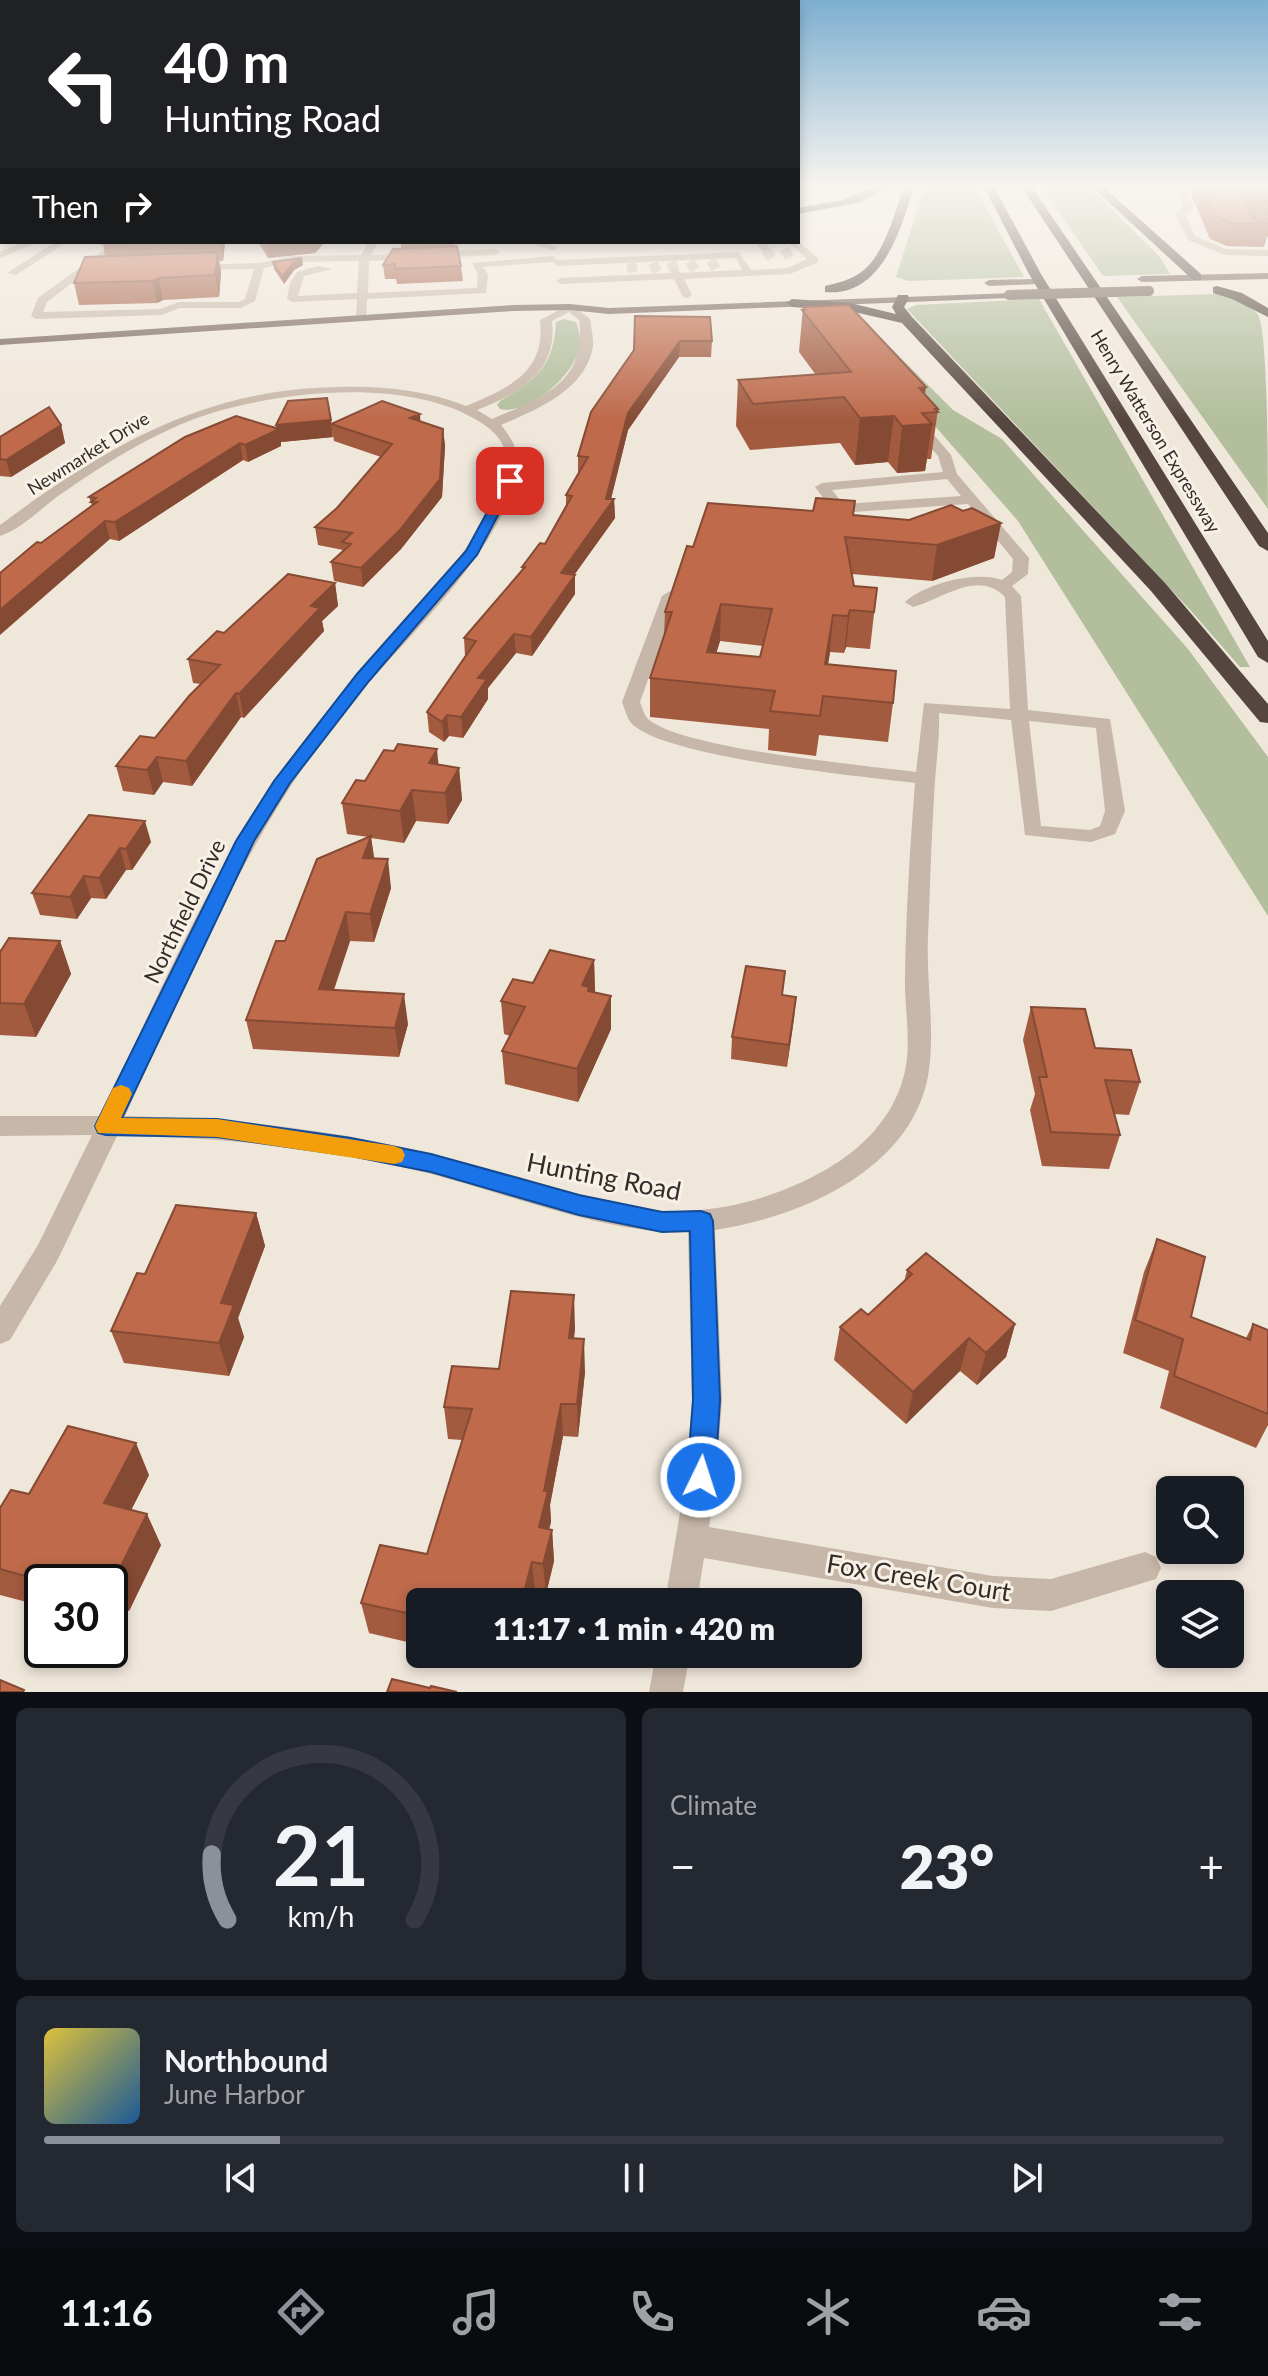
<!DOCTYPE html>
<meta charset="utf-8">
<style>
body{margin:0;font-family:Lato,sans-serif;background:#242831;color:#f1f3f6;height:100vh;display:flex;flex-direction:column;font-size:30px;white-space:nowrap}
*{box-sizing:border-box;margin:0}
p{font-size:26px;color:#9ea1a6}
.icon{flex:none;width:44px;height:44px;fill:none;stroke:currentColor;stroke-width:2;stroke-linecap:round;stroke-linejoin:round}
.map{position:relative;height:1692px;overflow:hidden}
.drawer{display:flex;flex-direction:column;gap:16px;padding:16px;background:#0d0f14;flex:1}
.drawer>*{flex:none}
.top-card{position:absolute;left:0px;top:0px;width:800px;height:244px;box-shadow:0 4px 12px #0003;background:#202124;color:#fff;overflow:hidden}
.fabs{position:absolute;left:1156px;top:1476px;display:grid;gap:16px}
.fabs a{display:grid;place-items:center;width:88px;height:88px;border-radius:12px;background:#171b24;box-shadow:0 4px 12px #0003;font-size:40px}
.speed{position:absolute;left:24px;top:1564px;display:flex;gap:16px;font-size:40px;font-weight:700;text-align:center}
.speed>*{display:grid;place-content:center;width:104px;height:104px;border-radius:50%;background:#171b24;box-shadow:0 4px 12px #0003;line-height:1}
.speed .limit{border:4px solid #111;border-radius:12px;background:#fff;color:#111}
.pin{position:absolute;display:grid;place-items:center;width:68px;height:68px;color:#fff;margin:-34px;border-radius:16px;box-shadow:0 4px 12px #0006}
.me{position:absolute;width:88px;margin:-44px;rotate:4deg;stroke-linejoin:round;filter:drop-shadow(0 0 6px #0008)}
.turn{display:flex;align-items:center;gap:28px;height:168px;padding:0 32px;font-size:36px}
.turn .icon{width:104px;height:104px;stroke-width:2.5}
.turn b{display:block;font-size:56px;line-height:68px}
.then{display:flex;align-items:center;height:76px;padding:0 32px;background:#0003;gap:16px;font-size:30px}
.big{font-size:60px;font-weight:800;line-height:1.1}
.drawer .card{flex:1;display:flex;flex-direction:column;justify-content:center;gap:12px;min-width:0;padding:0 28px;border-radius:12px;background:#242831}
.drawer .dial{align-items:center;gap:0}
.dial svg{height:208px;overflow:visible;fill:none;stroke:#363941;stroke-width:7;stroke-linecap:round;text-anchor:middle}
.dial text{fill:#f1f3f6;stroke:none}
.song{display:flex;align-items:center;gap:24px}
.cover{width:96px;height:96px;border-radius:12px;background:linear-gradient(135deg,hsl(50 70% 55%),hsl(210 70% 35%))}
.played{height:8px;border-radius:4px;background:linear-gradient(90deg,#8c9099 20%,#363941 20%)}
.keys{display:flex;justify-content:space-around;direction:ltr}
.heat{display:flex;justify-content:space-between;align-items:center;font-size:44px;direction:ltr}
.drawer .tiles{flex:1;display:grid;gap:16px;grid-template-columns:1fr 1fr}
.card:last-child{grid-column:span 2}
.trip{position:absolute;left:406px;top:1588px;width:456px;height:80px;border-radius:12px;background:#171b24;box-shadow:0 4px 12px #0003;font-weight:800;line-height:80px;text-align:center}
.tabs{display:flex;height:128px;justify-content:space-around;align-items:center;background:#090b0e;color:#9ea1a6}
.tabs .icon{width:56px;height:56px}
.tabs .current{color:#8c9099}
.tabs b{font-size:36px;color:#f1f3f6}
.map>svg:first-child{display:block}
.green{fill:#b2be9c}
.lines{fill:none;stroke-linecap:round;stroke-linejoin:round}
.minor-tunnel{stroke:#cbc2b7;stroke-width:10;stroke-dasharray:10 5;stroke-linecap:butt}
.minor{fill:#c7b7a8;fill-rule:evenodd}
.major{fill:#76645a;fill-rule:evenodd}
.highway{fill:#55473f;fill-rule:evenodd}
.major-bridge{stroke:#76645a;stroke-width:10}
.wall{fill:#a35b40;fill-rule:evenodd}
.shaded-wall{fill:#854a34}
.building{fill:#be6a4b;stroke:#854a34;stroke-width:2;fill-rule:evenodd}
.route{fill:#1a73e8;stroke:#114b97;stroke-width:2}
.slow{fill:#f59e0b}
.labels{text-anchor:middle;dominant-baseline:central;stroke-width:6;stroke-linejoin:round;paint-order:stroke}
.far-street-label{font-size:18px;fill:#352c28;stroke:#f8f1e7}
.street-label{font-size:22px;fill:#352c28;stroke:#f8f1e7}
.near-street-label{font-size:26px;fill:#352c28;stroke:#f8f1e7}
</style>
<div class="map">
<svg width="1268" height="1692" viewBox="0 0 1268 1692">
<rect width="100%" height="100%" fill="#f0e7db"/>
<path class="green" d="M926 183H972L1024 277 908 281 896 277Z
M1039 183H1085L1160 257 1170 274 1103 276Z
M1220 294C1232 299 1249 304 1258 314 1268 333 1268 473 1268 509L1117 297Z
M1039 299 1250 667H1240L1192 612 907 309 916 305Z
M837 314 850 315 881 338 953 410 1002 439 1188 649 1268 757V916L1018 521Z
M564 319 576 322C580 333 582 342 578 353 569 379 528 415 500 409L497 405 500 401C536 380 554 366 556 322Z"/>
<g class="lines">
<path class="minor-tunnel" d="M784 249 791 260
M766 250 773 261
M711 260 716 269
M690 261 695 270
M671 262 675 271
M631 263 633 272
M653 263 657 272"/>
<path class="minor" d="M0 183H2V189H0Z
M1177 186H1183L1194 208 1185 214 1195 236 1226 249 1268 250V256L1225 255 1188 240 1175 213 1184 207Z
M0 202H2V208H0Z
M2 223V229L0 230V224Z
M798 241 818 258V262L790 274 684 279 692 295 687 298 683 297 674 279 561 284 556 281 561 278 671 273 675 268 681 273 742 270 736 258 557 266 553 262 483 267 488 275 486 293 367 299 366 318 361 321 356 318 357 299 292 302 287 299 290 283 297 272 318 266 332 269 304 276 298 296 357 293 359 261 292 262 264 268 255 301 241 308H180L161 315 36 319 31 316 38 298 115 242H126L47 302 43 312 160 309 179 302H239L245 299 254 269 196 270 192 269V265L260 263 292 256 361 255 368 242H378L371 255 495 249 500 252 495 255 369 261 368 293 477 288 478 275 472 263 553 256 557 260 739 252 751 270 788 268 807 259 788 242Z
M24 242H38L0 258V252Z
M55 242H67L16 275 7 273Z
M529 242H544L558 248 553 251Z
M755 242H765L771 250 763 252Z
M570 304 590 319C591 329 595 341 592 351 582 392 535 410 501 425 518 445 524 465 513 491 473 587 385 654 325 736 240 852 185 986 125 1116 210 1118 295 1125 378 1142 437 1154 496 1170 554 1187 590 1197 628 1210 666 1211 723 1213 778 1197 827 1169 862 1149 892 1118 903 1079 913 1046 904 1010 905 977 906 912 910 847 915 783 860 776 667 758 632 724 627 719 625 709 622 702L662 596 670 591 678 596 640 702C642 707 644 715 648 719 682 749 863 765 916 772L924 703 1010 709 1005 597C978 569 943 599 913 607L905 602C924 584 976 570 1002 580L1012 572 1013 559 968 504 839 513 834 512 815 487 822 483 943 472 938 456 923 439 935 436 951 455 957 474 1029 558 1028 574 1012 586 1021 596 1028 710 1110 719 1125 811 1115 834 1091 842 1025 835 1011 720 939 713C940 741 935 770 934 798 931 844 930 891 928 937 926 981 935 1027 929 1070 915 1169 801 1217 715 1230L722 1400 716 1477 709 1527 993 1576 1051 1579 1145 1552 1156 1557 1161 1568 1156 1579 1051 1611 993 1608 704 1558 697 1602H665L686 1477 692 1400 688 1232C606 1235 505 1192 423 1172 323 1147 220 1137 117 1136L57 1261 10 1340 0 1344V1306L38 1245 92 1135 0 1136V1116H101C153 1006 202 894 268 791 301 740 341 694 382 649 417 609 508 513 506 459 506 442 493 430 480 422 411 379 297 390 222 410 164 426 110 460 61 494 42 507 22 529 0 536V525C105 447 205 388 340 387 382 386 426 390 466 406 509 388 546 372 540 320ZM569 312 579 320C588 382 541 398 492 419L477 410C519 393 558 373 552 321ZM947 479 961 496 843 504 832 490ZM1029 721 1096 728 1105 811 1100 826 1090 830 1041 826Z
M656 1654H690L683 1692H649Z"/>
<path class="major" d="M1268 273V279L1142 282 1137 279 1142 276Z
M1033 279 1038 282 1037 284 989 286 984 283 989 280Z
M1013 293 1014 295 1009 298 609 314 570 310 513 311 0 345V339L513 305 570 304 609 308Z"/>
<path class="highway" d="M882 183H894L861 202 798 214V208L843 200Z
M905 183H915C902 226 883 298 825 292V286C838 283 854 279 865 269 886 250 896 209 905 183Z
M982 183H992L1041 274 1268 641V663L1258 657 1029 274Z
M1019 183H1029L1268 533V551L1259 546Z
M1088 183H1099L1201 274V280H1193Z
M1217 286 1242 293 1268 308V317L1232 299 1213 293V287Z
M898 295H908L909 298 904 307 912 317 1165 583 1268 704V723L1260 722 1151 591 902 323 850 311 792 307 786 303 792 299 850 303 896 314 892 307Z"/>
<path class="major-bridge" d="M1009 295 1149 291"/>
</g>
<path class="wall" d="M1193 183H1268V237H1267L1264 247 1227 246 1210 239 1191 194Z
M106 242H225L223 261H219L221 273 219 297 163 300 157 303 79 305 74 283 105 257 103 244Z
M258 242H325L315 253 268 258Z
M401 242H454L461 266 463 281 397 284 396 279H385L383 265 401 248Z
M273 262 303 265 294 270 284 284 274 269Z
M803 307 925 394 938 409 931 459H927L925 471 897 473 888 462 855 465 840 443 750 450 736 426 738 380 816 375 799 352Z
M635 316 712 341 711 357H679L628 430 611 499H614L615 518 574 575 575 594 532 656 516 653 488 688V699L463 738 449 736 444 742 429 732 427 712 465 656 464 638 522 570V567L545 544 566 505V495L578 474V456L634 350Z
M420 414V422L443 429 445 446 442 497 401 549 363 587 334 581 331 562 343 550 318 545 315 527 337 508 381 457 334 441 331 424Z
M61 425 65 443 11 477 0 476V437Z
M276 425 333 437 281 442V446L248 462 243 460 119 541 110 539 41 543 92 506 89 497 277 429Z
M963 511 1001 523 994 558 932 581 852 574 854 586 877 588 870 649 846 647 844 653 830 652 828 664 893 703 888 742 819 735 816 756 768 750 769 729 650 717V678L664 636 665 612 693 547 853 515 909 520ZM720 641 763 646 760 657 716 653Z
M335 583 338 606 322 621 324 631 244 718 241 717 192 786 163 782 154 795 123 791 116 766 155 738 201 684 193 683 188 659 224 633Z
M438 764 459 768 462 800 448 824 416 821 404 843 371 838 374 859 391 888 374 942 350 941 334 990 408 1024 399 1057 253 1049 246 1020 285 941 368 837 347 834 342 803 365 781Z
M89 815 151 842 132 870H126L106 899 91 898 77 919 40 915 32 893Z
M60 941 71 974 36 1037 0 1035V952Z
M594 960 595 993 611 1029 578 1102 505 1084 502 1051 510 1036 504 1034 501 1001 533 983Z
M783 995 796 997 787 1067 731 1059 732 1037Z
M1031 1007 1095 1048 1140 1082 1129 1115 1114 1114 1120 1135 1109 1169 1042 1166 1030 1110 1035 1094 1023 1040Z
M256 1213 265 1246 238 1318 244 1337 229 1376 124 1363 111 1331 145 1274Z
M1157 1239 1191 1317 1246 1338 1253 1324 1268 1330V1425L1256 1448 1160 1408 1169 1371 1123 1353 1144 1272Z
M907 1270 1015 1324 1006 1357 977 1385 960 1371 906 1424 834 1360 840 1327 868 1315 904 1282Z
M575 1328 574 1339 585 1372 578 1437 563 1436 550 1505 551 1522 549 1529 552 1530 554 1561 546 1594 535 1592 533 1602H420V1645L369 1633 361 1603 427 1554 462 1440 448 1439 444 1407 499 1369Z
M149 1475 131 1510 161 1545 129 1611 110 1605V1582H42V1606L0 1595V1508L29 1494Z
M462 1654H514L512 1665Z"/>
<path class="shaded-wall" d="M220 242H225L223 261Z
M265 242H325L315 253 268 258Z
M218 252 221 273 219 297 215 275Z
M302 258 303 265 294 270 284 284 282 277 293 263Z
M159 278 163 300 157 303 153 281Z
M680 341 679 357 628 430 609 507 614 499 615 518 562 592 561 573 606 499 628 413Z
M926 387 921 424H932L925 471 897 473 902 426 919 388Z
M420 414 421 431 410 418Z
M894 416 888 462 855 465 860 418Z
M331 420 333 437 281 442V446L248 462 245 445 277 430 276 425Z
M61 425 65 443 11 477 6 460Z
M443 429 445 446 442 497 401 549 363 587 361 568Z
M240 443 243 460 119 541 115 522Z
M105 521 110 539 0 635V610Z
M1001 523 994 558 932 581 937 545Z
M575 575V594L532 656 531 637Z
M335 583 338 606 322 621 324 631 244 718 239 694 311 606Z
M721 604 720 641 707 684V652Z
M850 610 846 647 844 653 848 616Z
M833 615 830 652 822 702 825 664Z
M514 634 516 653 488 688V699L463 738 461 717 478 678Z
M236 693 241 717 192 786 186 761Z
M447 715 449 736 444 742 442 722Z
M437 749 440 780 429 763Z
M157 757 163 782 154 795 147 770Z
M459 768 462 800 448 824 445 793Z
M412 790 416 821 404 843 400 811Z
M145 821 151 842 132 870 126 849Z
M371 836 375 864 363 858Z
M120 848 126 870 106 899 99 878Z
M388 859 391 888 374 942 370 914Z
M84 876 91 898 77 919 70 897Z
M346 912 350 941 324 1018 319 989Z
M60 941 71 974 36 1037 24 1004Z
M594 960 595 993 588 1007 582 985Z
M404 994 408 1024 399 1057 395 1028Z
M611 996V1029L578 1102 577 1069Z
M796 997 794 1019 787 1067 789 1045Z
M256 1213 265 1246 238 1318 244 1337 229 1376 219 1343 221 1303Z
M574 1295 575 1328 570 1371 569 1338Z
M1015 1324 1006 1357 977 1385 986 1353Z
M969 1338 960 1371 906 1424 913 1392Z
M584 1339 585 1372 578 1437 577 1404Z
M561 1404 563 1436 550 1505 551 1522 542 1558 539 1527 544 1491Z
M136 1443 149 1475 119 1534 104 1503Z
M147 1514 161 1545 129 1611 114 1580Z
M552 1530 554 1561 546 1594 543 1564Z
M532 1562 535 1592 533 1602H522Z
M69 1568 76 1582H61Z
M510 1654H514L512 1665Z"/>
<path class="building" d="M1200 183H1268V193H1243L1241 197 1254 219 1268 224 1232 223 1216 216Z
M1260 204H1268V212L1265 211Z
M106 242H174L103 244Z
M457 246 461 266 395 269V264L383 265 393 249Z
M218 252 215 275 159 278 153 281 74 283 85 257Z
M302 258 293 263 282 277 273 262Z
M849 305 926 387 919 388 938 409H935L938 412 922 413 932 424 902 426 894 416 860 418 844 397 753 404 738 380 851 372 802 310H805L803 307Z
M635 316 710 317 712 341H680L628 413 606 499H614L561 573 575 575 531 637 514 634 478 678 487 679 461 717 447 715 442 722 427 712 476 641 464 638 525 567H522L540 543 545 544 572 496 566 495 588 457 578 456 591 412 634 350Z
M327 398 331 420 276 425 288 401Z
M382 401 420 414 410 418 443 429 440 479 399 531 361 568 331 562 351 544 342 542 352 533 315 527 337 508 392 444 331 424Z
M49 407 61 425 6 460 0 459V437Z
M236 416 279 429 245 445 240 443 115 522 105 521 0 610V573L37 542 41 543 97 502H91L96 498 89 497 185 437Z
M816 498 855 501 853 515 909 520 951 505 963 511 972 508 1001 523 937 545 845 537 854 586 877 588 874 612 850 610 848 616 833 615 825 664 896 671 893 703 823 696 820 716 770 711 775 691 650 678 672 612H665L687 546 693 547 708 503 813 511ZM721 604 772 609 760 657 707 652Z
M288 574 335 583 311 606 320 608 239 694 236 693 186 761 157 757 147 770 116 766 140 736 155 738 189 696 220 665 188 659 217 631 224 633Z
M398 744 437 749 429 763 459 768 445 793 412 790 400 811 342 803 356 780 365 781 384 750 394 751Z
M89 815 145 821 126 849 120 848 99 878 84 876 70 897 32 893Z
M371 836 363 858 388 859 370 914 346 912 319 989 404 994 395 1028 246 1020 276 941H285L317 859Z
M9 938 60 941 24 1004 0 1003V952Z
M550 950 594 960 582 985 589 987 588 991 611 996 577 1069 502 1051 525 1007 501 1001 513 979 533 983Z
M746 966 785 971 782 995 796 997 789 1045 732 1037Z
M1031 1007 1085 1009 1095 1048 1131 1050 1140 1082 1105 1080 1120 1135 1051 1132 1039 1077H1047Z
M176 1205 256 1213 221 1303 234 1305 219 1343 111 1331 137 1273 145 1274Z
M1157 1239 1205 1257 1191 1317 1250 1340 1253 1324 1268 1330V1414L1174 1376 1183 1339 1135 1320Z
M926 1253 1015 1324 986 1353 969 1338 913 1392 840 1327 861 1309 868 1315 912 1274 907 1270Z
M511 1291 574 1295 569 1338 584 1339 577 1404H561L544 1491H548L539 1527 552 1530 543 1564 532 1562 522 1600 517 1599V1602H420V1616L361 1603 380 1545 427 1554 472 1409 444 1407 452 1366 499 1369Z
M68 1426 136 1443 104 1503 147 1514 114 1580 69 1568 61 1582H47L0 1569V1508L11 1490 29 1494Z
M392 1679 430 1688 431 1686 457 1692H387Z
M0 1680 24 1690 23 1692H0Z"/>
<linearGradient id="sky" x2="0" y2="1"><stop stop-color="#7dafd0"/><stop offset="0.44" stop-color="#f8f4ef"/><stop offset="1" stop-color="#f8f4ef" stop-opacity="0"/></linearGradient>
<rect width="1268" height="420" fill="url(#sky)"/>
<path class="route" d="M510 477 516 481 477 555 369 681 290 783 254 841 122 1118 217 1119 351 1138 431 1154 579 1195 662 1212 701 1211 710 1214 713 1221 720 1400 715 1477 711 1486 701 1490 691 1486 687 1477 693 1400 690 1231 662 1232 579 1215 431 1172 351 1156 217 1137 106 1135 98 1133 95 1126 236 841 274 781 357 674 466 551 504 481Z"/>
<path class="slow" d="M121 1085 129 1088 132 1094 121 1118 217 1119 394 1146 402 1149 405 1155 402 1162 394 1164 217 1137 98 1133 95 1126 113 1088Z"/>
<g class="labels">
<g class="far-street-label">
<text transform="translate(1156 431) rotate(59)">Henry Watterson Expressway</text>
<text transform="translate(88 453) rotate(-32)">Newmarket Drive</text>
</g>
<g class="street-label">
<text transform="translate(184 911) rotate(-64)">Northfield Drive</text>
</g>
<g class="near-street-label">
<text transform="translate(604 1176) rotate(11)">Hunting Road</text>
<text transform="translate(919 1577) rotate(9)">Fox Creek Court</text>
</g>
</g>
</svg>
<div class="fabs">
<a><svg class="icon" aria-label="search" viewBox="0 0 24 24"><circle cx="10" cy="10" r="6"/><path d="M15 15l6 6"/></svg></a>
<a><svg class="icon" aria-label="layers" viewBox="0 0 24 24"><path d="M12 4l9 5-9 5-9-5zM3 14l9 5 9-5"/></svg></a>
</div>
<div class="speed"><div class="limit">30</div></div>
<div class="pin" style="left:510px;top:481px;background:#d93025"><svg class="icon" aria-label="arrive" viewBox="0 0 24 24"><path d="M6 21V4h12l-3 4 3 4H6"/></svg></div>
<svg class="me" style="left:701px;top:1477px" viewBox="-20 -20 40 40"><circle r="17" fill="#1a73e8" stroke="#fff" stroke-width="3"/><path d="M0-11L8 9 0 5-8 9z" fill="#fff"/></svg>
<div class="trip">11:17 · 1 min · 420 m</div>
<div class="top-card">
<div class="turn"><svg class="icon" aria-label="left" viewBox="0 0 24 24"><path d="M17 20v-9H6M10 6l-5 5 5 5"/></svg><div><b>40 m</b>Hunting Road</div></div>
<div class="then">Then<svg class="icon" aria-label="right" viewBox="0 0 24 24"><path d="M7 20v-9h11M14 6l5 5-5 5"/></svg></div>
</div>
</div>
<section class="drawer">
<div class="tiles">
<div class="card dial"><svg viewBox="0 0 100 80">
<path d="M14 69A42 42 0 1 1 86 69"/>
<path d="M14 69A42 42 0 0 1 8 44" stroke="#8c9099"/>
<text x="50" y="56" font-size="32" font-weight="700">21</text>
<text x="50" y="72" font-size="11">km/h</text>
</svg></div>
<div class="card"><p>Climate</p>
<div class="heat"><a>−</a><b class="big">23°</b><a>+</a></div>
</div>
<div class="card">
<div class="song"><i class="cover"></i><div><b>Northbound</b><p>June Harbor</p></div></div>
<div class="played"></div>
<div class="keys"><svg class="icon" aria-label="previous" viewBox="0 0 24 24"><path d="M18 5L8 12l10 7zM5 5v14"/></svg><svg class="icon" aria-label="pause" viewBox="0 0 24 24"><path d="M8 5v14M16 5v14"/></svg><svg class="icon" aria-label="next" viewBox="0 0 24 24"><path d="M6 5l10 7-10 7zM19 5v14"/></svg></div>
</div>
</div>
</section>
<nav class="tabs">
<b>11:16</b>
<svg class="icon current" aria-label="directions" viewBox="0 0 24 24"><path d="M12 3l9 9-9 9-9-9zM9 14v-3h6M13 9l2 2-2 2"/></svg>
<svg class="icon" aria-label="music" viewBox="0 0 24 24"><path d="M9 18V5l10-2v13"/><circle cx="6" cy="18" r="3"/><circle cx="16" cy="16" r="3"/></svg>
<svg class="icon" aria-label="phone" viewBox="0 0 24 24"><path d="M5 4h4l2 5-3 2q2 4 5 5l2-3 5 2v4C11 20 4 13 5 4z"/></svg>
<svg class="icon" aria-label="climate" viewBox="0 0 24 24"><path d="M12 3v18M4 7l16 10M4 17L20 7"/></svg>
<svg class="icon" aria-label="car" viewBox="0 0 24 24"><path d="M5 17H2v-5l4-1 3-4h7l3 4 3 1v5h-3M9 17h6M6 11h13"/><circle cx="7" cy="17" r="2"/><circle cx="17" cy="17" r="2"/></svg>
<svg class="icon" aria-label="filters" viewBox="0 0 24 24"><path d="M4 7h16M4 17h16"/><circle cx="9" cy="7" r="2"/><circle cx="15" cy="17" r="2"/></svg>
</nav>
